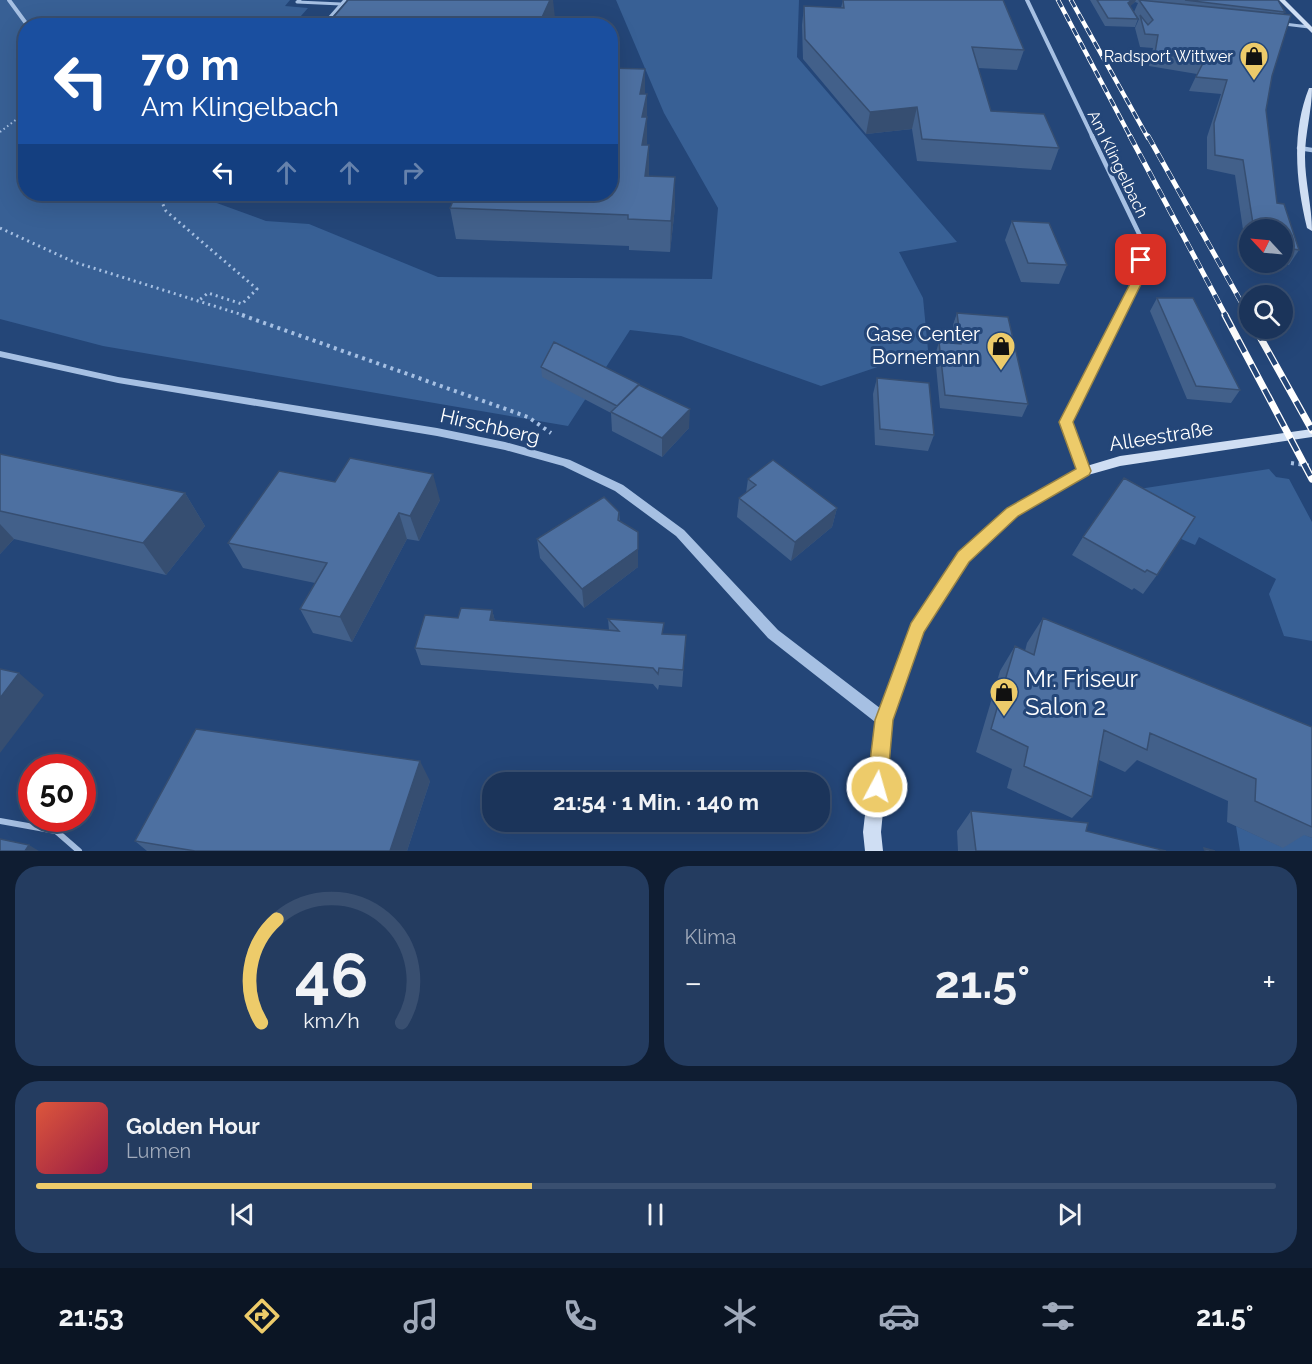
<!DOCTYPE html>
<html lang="de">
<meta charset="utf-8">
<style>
body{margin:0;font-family:Raleway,sans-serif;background:#243c60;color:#f1f3f6;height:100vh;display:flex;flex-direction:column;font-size:22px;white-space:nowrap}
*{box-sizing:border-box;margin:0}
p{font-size:20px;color:#a0aabb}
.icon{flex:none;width:33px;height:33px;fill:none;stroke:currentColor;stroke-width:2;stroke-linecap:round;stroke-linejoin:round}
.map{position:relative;height:851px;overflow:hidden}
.drawer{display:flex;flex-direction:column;gap:15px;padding:15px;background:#0f1d32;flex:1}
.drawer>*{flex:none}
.guide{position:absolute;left:18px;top:18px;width:600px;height:183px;border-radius:24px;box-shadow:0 6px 24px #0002,0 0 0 2px #394f70;background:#1a4fa0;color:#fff;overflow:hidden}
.needle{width:39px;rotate:296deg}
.fabs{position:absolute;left:1239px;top:219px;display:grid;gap:12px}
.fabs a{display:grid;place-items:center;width:54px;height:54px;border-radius:50%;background:#1b345a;box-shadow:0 6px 24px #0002,0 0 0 2px #394f70;font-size:30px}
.speed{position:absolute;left:18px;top:754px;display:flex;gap:12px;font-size:30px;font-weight:700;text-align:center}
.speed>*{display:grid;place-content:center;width:78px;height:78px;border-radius:50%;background:#1b345a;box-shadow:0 6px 24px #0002,0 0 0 2px #394f70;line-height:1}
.speed .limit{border:9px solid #d22;background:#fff;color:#111}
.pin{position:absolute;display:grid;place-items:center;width:51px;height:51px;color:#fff;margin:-26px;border-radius:12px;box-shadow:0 3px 9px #0006}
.me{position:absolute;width:66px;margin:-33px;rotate:6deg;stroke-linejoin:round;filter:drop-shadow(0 0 4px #0008)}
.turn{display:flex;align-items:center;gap:21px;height:126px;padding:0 24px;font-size:27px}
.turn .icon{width:78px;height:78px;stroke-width:2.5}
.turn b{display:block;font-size:42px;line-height:51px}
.lanes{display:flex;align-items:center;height:57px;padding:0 24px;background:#0003;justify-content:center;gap:30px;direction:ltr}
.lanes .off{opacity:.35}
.big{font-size:45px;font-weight:700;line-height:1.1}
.drawer .tile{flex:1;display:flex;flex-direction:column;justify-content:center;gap:9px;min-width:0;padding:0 21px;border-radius:24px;background:#243c60}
.drawer .dial{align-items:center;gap:0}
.dial svg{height:156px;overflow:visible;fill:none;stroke:#394f70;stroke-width:7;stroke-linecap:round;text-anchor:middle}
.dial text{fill:#f1f3f6;stroke:none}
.song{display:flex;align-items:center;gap:18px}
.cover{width:72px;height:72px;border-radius:9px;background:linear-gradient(135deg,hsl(10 70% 55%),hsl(340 70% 35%))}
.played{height:6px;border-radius:3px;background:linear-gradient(90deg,#edcb6a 40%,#394f70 40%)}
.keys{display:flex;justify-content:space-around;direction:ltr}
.heat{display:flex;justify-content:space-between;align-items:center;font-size:33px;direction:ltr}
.drawer .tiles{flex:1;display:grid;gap:15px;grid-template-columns:1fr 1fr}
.tile:last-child{grid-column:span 2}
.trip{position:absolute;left:482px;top:772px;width:348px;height:60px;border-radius:24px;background:#1b345a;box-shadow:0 6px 24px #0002,0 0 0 2px #394f70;font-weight:700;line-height:60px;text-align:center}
.dock{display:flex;height:96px;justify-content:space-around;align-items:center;background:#0b1524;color:#a0aabb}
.dock .icon{width:42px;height:42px}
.dock .selected{color:#edcb6a}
.dock b{font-size:27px;color:#f1f3f6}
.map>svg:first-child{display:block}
.green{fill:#386095}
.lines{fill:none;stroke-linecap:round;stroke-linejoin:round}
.path-far2{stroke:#a6c0e3;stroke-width:2;stroke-dasharray:1.5 3;stroke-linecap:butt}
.path-far1{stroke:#a6c0e3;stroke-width:3;stroke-dasharray:2 4;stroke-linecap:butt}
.path{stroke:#a6c0e3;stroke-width:4;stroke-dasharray:3 4.5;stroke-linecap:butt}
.service-far1{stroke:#a6c0e3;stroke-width:3}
.service{stroke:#a6c0e3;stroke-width:6}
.minor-far2{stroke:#a6c0e3;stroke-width:4}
.minor-far1{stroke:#a6c0e3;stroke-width:4.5}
.minor{stroke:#a6c0e3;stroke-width:6}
.tertiary{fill:#a6c0e3;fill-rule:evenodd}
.secondary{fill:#cfdef3;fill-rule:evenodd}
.rail-far2-casing{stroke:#fff;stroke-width:4.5}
.rail-far1-casing{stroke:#fff;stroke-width:5}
.rail-casing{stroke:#fff;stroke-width:7}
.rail-far2{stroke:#244678;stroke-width:3;stroke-dasharray:8;stroke-linecap:butt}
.rail-far1{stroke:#244678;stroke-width:4;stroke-dasharray:10;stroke-linecap:butt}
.rail{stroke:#244678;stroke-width:4.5;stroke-dasharray:14;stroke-linecap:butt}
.wall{fill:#42608a}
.shaded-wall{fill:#364e71}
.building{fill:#4d70a1;stroke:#364e71;stroke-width:1.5}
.route{fill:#edcb6a;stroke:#9a8445;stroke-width:1.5}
.labels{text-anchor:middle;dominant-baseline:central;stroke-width:6;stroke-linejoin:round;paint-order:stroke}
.far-poi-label{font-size:16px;fill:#fff;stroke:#244678;text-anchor:end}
.far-street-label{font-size:16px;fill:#fff;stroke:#244678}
.poi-label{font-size:20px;fill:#fff;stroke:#244678;text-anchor:end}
.street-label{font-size:20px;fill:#fff;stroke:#244678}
.near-poi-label{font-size:24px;fill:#fff;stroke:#244678;text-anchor:start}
</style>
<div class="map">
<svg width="1312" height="851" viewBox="0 0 1312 851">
<rect width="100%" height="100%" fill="#244678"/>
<path class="green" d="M0 0H290L285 6 308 8 293 25 26 26V194H192L266 221 309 224 438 277 712 279 718 208 664 113 616 0H799L797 57 957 242 899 252 923 298 928 350 821 386 681 336 630 330 568 426 103 346 0 319Z
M1269 469 1276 477 1289 479 1312 522V641L1284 636 1269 594 1276 579 1199 537 1195 545 1179 538 1126 491Z
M1283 825 1312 838V851H1240L1236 826 1282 847Z"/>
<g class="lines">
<path class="path-far2" d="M0 132 26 112"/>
<path class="path-far1" d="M163 194 160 198 166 211 257 289 242 304 208 293 197 302
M0 228 74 262 246 316"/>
<path class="path" d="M242 315 528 417 551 433
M1291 463 1312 466"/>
<path class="service-far1" d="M300 0 297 2 341 4
M1284 24 1309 27
M322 26 345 0"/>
<path class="service" d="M0 821 56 831 79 851"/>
<path class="minor-far2" d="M9 0 28 26
M1027 0 1093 138"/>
<path class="minor-far1" d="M1092 136 1143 242 1139 278 1120 316
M1299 148 1312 150"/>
<path class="minor" d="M1084 471 1066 422 1120 315"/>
<path class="tertiary" d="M0 351 118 377 437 428 505 442 570 460 623 485 684 530 778 630 889 715 891 720 889 725 884 727 879 725 768 638 676 536 615 491 563 466 505 450 437 436 118 383 0 357Z"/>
<path class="secondary" d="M1279 0H1285L1312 27V33Z
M1309 88H1312C1312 111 1305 133 1305 157 1305 182 1312 206 1312 231L1307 228C1296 182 1291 133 1309 88Z
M1312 429V437L1120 466 1088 475 1017 516 968 561 923 632 892 720 881 832 883 851H865L863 832 876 720 912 624 958 553 1007 508 1080 468 1120 456Z"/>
<g class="rail-far2-casing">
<path id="rail-far2" d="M1058 0 1131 138
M1071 0 1148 138"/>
</g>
<g class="rail-far1-casing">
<path id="rail-far1" d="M1130 136 1226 316
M1148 136 1249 316"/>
</g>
<g class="rail-casing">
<path id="rail" d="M1225 315 1312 479
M1248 315 1250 318
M1255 328 1312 430"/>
</g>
<use href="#rail-far2" class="rail-far2"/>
<use href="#rail-far1" class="rail-far1"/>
<use href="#rail" class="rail"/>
</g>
<path class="wall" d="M843 0H1003L1024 50 1017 70 978 68 991 111 1059 148 1051 170 917 161 912 129 866 134 803 59 802 25 804 6 841 8Z
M1090 0H1278L1285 12 1283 14 1266 110 1277 203 1299 250 1289 265 1274 262H1282V230H1250V258L1247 257 1235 175 1207 169V137L1221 94 1189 91 1197 74 1149 66 1153 48 1140 47 1135 28 1139 19 1134 12 1138 3 1135 2 1130 6 1138 19 1135 27 1105 26Z
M615 68 645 94H647V145L649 176 675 207 670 252 629 250V246L456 239 450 208 610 194Z
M1012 221 1067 265 1059 284 1021 282 1005 240Z
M1157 298 1240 390 1231 403 1187 399 1150 311Z
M957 313 1028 404 1022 417 940 408 935 355 939 342 955 344 953 325Z
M541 367 689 428 662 457 612 431 611 413 542 377Z
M877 378 934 435 928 451 875 445 873 394Z
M0 454 185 493 205 526 166 575 14 539 0 554Z
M748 479 837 508 832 527 791 561 737 517 739 498 746 493Z
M335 482 440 500 419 541 407 539 352 642 313 633 300 609 315 583 243 568 228 543Z
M619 512 620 521 638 532V567L584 608 540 558 537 539Z
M1083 537 1157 575 1143 594 1134 588 1132 590 1072 555Z
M492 610 495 621 609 630 608 619 664 634 686 635 682 687 659 685 658 690 653 684 421 665 415 648Z
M1043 618 1312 727V838L1304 835 1283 848 1227 822 1228 801 1137 760 1125 772 1099 760 1092 797 1072 818 1007 788 1012 769 976 752 1000 671 1015 646 1025 651 1027 643Z
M430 781 407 851H147L135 841Z
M971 811 1086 831 1166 851H958L957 831Z"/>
<path class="shaded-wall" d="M547 0H553L555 18 552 26H538Z
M1132 0H1136L1135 2 1125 11 1128 3Z
M614 42 615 69 610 87V55Z
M645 69V97L640 94Z
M647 94V146L642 174V117Z
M917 107 912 129 866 134 870 112Z
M649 145V174L645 206V176Z
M675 177V207L670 252 671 221Z
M690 409 689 428 662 457V438Z
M433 474 440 500 419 541 410 516Z
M185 493 205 526 166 575 143 543Z
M837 508 832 527 791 561 795 542Z
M399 513 407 539 352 642 340 617Z
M0 524 14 539 0 554Z
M638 532V567L584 608 582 589Z
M492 610 497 628 490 620Z
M19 673 44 695 0 753V698Z
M420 761 430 781 407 851H390Z
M29 845 39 851H25Z"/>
<path class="building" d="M348 0H550L538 26H326Z
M843 0H1003L1024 50 972 47 991 111 1044 114 1059 148 922 139 917 107 870 112 805 39 804 6 844 8Z
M1097 0H1132L1128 3 1138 19 1108 18Z
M1139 0 1291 15 1272 76 1266 110 1277 203 1284 204 1299 250 1282 247V230H1254L1243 160 1215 155 1214 123 1227 80 1196 77 1204 61 1155 53 1158 35 1145 34 1140 15 1148 25 1153 20Z
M1185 0H1278L1285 12Z
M610 42H614L610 55Z
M610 68 645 69 640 94H647L642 117H647L642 145H649L645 176 675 177 671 221 628 219V215L450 208 456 194H610Z
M1012 221 1049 223 1067 265 1028 263Z
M1157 298H1193L1240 390 1196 386Z
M957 313 1008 317 1028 404 945 395 939 342 961 344Z
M554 342 639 384 617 406 541 367Z
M877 378 929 383 934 435 880 429Z
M639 385 690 409 662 438 611 412Z
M0 454 185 493 143 543 0 511Z
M350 458 433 474 410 516 399 513 340 617 300 609 327 563 228 543 279 471 335 482Z
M773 460 837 508 795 542 739 498 756 485 748 479Z
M1124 478 1195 517 1157 575 1147 570 1145 572 1083 537Z
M604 497 619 512 618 520 638 532V549L582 589 537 539Z
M461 608 492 610 490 620 619 631 608 619 664 623 662 634 686 635 683 670 659 668 658 674 653 668 415 648 425 615 458 618Z
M1043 618 1312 727V827L1255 801 1256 779 1150 733 1147 750 1104 730 1092 797 1024 766 1028 747 991 729 1015 646 1034 655Z
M0 669 19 673 0 698Z
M196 729 420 761 390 851H195L135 841Z
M971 811 1088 823 1086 831 1166 851H976Z
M0 839 29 845 25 851H0Z
M1204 848 1215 851H1205Z"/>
<path class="route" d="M1141 257 1146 260 1144 278 1073 422 1091 471 1089 475 1018 516 969 562 924 632 893 720 887 787 884 794 877 797 870 794 867 787 875 720 911 623 958 552 1007 508 1076 469 1059 422 1133 278 1135 260Z"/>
<defs>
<g id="shop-pin" transform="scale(1.5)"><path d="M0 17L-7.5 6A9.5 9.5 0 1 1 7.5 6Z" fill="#edcb6a" stroke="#244678"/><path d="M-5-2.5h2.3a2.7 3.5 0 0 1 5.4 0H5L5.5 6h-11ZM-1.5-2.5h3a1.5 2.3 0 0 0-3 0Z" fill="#111"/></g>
</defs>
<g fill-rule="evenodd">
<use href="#shop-pin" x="1254" y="56"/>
<use href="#shop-pin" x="1001" y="346"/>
<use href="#shop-pin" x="1004" y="692"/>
</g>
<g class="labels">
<g class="far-poi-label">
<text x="1233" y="56">Radsport Wittwer</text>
</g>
<g class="far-street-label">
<text transform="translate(1118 164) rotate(64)">Am Klingelbach</text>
</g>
<g class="poi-label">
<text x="980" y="334">Gase Center<tspan x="980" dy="23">Bornemann</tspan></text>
</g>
<g class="street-label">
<text transform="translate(490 426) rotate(13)">Hirschberg</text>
<text transform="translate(1161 436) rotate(-9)">Alleestraße</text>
</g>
<g class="near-poi-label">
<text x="1025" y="678">Mr. Friseur<tspan x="1025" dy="28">Salon 2</tspan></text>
</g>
</g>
</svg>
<div class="fabs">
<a><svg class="needle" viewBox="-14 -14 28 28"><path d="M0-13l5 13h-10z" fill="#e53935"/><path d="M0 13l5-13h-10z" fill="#a0aabb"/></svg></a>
<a><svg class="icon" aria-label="search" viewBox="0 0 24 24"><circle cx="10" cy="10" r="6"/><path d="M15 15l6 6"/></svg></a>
</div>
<div class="speed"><div class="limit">50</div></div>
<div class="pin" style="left:1141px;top:260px;background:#d93025"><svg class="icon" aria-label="arrive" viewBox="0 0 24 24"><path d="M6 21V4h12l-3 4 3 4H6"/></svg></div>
<svg class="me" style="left:877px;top:787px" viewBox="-20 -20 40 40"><circle r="17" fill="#edcb6a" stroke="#fff" stroke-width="3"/><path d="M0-11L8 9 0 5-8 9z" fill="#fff"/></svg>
<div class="trip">21:54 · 1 Min. · 140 m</div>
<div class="guide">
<div class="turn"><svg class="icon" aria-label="left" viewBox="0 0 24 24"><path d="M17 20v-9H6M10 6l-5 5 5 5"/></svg><div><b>70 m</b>Am Klingelbach</div></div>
<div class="lanes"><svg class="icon" aria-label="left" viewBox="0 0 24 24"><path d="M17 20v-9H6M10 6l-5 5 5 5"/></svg><svg class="icon off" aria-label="ahead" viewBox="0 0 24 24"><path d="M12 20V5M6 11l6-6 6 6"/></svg><svg class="icon off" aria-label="ahead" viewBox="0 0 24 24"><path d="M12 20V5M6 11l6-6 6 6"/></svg><svg class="icon off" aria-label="right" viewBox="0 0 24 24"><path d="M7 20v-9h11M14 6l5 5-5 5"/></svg></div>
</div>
</div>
<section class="drawer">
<div class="tiles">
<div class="tile dial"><svg viewBox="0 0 100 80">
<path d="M14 69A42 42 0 1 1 86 69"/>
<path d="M14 69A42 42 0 0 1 22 16" stroke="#edcb6a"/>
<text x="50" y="56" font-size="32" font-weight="700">46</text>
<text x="50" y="72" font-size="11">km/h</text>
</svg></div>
<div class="tile"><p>Klima</p>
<div class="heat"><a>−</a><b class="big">21.5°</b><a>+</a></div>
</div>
<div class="tile">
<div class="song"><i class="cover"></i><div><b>Golden Hour</b><p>Lumen</p></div></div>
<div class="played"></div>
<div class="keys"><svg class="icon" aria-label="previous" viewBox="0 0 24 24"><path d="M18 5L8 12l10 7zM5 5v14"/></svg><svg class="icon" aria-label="pause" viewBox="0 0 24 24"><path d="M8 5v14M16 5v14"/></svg><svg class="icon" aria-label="next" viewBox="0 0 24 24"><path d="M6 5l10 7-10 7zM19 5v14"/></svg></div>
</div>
</div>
</section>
<nav class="dock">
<b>21:53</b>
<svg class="icon selected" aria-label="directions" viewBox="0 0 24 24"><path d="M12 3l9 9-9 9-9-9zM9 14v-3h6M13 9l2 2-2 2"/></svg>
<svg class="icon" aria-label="music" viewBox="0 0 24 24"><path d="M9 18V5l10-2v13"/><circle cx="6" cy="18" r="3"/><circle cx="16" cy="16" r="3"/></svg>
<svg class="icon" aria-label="phone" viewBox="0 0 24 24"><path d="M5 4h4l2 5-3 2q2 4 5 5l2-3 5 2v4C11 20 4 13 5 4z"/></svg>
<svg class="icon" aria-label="climate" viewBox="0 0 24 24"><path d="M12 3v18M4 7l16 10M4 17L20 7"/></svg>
<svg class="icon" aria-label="car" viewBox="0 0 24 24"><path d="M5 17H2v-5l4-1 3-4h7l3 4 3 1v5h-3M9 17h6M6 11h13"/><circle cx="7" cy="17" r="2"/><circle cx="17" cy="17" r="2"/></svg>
<svg class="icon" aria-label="filters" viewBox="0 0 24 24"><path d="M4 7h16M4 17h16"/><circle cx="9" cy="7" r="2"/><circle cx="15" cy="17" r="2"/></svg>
<b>21.5°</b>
</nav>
